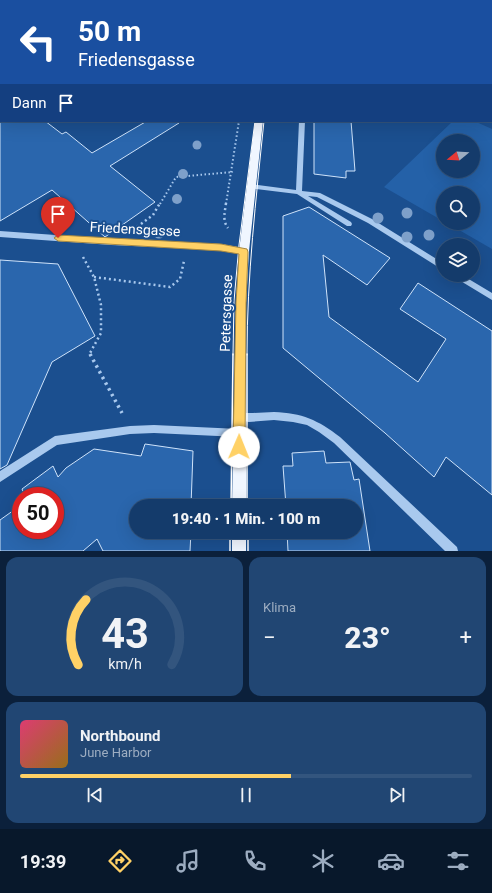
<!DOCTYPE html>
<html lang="de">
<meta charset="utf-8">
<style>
body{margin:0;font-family:Roboto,sans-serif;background:#214673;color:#f1f3f6;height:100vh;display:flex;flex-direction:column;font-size:15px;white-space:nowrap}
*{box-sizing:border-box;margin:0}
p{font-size:13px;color:#9dadc1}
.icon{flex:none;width:22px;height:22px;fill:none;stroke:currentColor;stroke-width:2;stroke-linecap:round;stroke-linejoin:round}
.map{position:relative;height:551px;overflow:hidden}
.side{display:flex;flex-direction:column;gap:6px;padding:6px;background:#0b203b;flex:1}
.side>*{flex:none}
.banner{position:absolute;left:0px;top:0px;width:492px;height:122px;box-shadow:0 4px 16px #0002,0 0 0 1px #33557e;background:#1a4fa0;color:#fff;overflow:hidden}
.needle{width:26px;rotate:252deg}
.buttons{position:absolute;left:436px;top:134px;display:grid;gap:8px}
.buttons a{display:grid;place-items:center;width:44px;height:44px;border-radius:50%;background:#143b6b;box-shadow:0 4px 16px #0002,0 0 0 1px #33557e;font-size:20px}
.speed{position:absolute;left:12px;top:487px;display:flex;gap:8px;font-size:20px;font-weight:700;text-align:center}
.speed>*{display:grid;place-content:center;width:52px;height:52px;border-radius:50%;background:#143b6b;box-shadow:0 4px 16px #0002,0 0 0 1px #33557e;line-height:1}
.speed .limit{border:6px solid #d22;background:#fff;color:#111}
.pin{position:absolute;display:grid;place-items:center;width:34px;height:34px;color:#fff;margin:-41px -17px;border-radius:50% 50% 50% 0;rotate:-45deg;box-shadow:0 0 4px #0007}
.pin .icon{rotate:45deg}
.me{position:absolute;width:44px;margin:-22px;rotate:1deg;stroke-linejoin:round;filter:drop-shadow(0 0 3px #0008)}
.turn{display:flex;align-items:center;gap:14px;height:84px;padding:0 12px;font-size:18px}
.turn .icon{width:52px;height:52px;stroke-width:2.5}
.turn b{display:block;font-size:28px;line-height:34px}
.then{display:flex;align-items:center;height:38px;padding:0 12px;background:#0003;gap:8px;font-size:15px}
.big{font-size:30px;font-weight:800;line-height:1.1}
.side .widget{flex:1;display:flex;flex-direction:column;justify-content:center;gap:6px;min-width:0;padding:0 14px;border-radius:12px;background:#214673}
.side .dial{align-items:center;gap:0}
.dial svg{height:104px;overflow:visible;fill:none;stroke:#33557e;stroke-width:7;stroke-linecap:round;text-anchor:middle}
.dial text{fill:#f1f3f6;stroke:none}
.song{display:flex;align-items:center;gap:12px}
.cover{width:48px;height:48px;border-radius:6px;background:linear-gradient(135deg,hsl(340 70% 55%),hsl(40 70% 35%))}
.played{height:4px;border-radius:2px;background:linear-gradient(90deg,#ffd166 60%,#33557e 60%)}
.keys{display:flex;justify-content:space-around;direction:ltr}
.heat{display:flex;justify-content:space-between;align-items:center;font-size:22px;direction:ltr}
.side .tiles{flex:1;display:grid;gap:6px;grid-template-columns:1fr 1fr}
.widget:last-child{grid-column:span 2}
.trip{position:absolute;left:129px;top:499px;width:234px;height:40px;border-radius:20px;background:#143b6b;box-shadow:0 4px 16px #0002,0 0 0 1px #33557e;font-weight:800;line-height:40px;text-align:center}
.menu{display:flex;height:64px;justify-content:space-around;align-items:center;background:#08182b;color:#9dadc1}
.menu .icon{width:28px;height:28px}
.menu .current{color:#ffd166}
.menu b{font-size:18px;color:#f1f3f6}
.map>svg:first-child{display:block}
.green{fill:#2461a8;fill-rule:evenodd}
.building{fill:#2a66ad;stroke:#cfe3fa}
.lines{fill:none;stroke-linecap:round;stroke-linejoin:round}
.path-far3{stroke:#a9c9ee;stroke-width:1.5;stroke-dasharray:1 2;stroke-linecap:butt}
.path-far2{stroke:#a9c9ee;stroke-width:2;stroke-dasharray:1.5 2.5;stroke-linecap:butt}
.path-far1{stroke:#a9c9ee;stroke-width:2.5;stroke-dasharray:2 3;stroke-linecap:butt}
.path{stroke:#a9c9ee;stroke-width:3.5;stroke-dasharray:2.5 4;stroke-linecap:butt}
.minor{fill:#a9c9ee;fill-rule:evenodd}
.major{fill:#f0f6ff;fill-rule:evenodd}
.tram-far1{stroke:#fff;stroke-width:1}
.tram{stroke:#fff;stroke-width:1.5}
.tree{fill:#7ea0ca}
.route{fill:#ffd166;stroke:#a68842}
.labels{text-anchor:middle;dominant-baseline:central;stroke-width:4;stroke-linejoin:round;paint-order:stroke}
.street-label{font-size:14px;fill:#fff;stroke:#1b4f8f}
</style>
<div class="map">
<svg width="492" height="551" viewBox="0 0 492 551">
<rect width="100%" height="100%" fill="#1b4f8f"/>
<path class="green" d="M451 121H474L492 129V249L447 223H473V193H443V221L384 187 452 122ZM443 141H473V171H443Z"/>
<path class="building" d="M0 121H45L62 134 66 132 92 153 147 121H178L179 123 110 166 155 202 105 237 52 190 0 221Z
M314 121H351L355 171H346V178L314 174Z
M309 207 390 258 367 285 323 255 329 317 418 382 446 339 400 309 418 283 492 331V495L446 457 434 477 385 433 283 348V216Z
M0 260 58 264 95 336 52 362 7 465 0 469Z
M145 444 193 451 191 506H136V532H191L190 551H103L97 539 83 551H0V520L21 505V530H55V496H25L22 489 53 466 58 477 66 468 94 449 141 456Z
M324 451 326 463 350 462 354 480 359 479 370 551H288L287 532H356V506H286L283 466H293L292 453Z"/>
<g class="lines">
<path class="path-far3" d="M106 0 108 1
M163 0 166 1
M399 1 401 0"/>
<path class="path-far2" d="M160 204 176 177 233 172
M226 204 239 121"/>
<path class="path-far1" d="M226 203C225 212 222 220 228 228
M137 227 153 215 160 203
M83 257 94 277 101 305V333L90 353 91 355
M94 277 170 287 180 279 184 261"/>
<path class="path" d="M90 354 122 413"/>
<path class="minor" d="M28 0H33L34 1H29Z
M138 0H143L137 1Z
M491 4H492V7H491Z
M0 71H1V74H0Z
M491 99H492V102H491Z
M299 121H305L302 191 320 193 372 219 443 263V270L368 223 317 197 308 196 351 222 352 224 351 226H347L297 194 249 188V184H251L296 190Z
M0 231 111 239 221 244 244 248 246 249 247 251 246 253 244 254 221 250 111 245 0 237Z
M453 275H462L492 293V300L454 277Z
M274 412C302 413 318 420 340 437L457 547 458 551H445L334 443 319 432 307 425 293 422 274 420 249 422 237 420 236 417 237 414 240 413H253Z
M154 425 239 429 242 430 243 433 242 436 239 437 154 433 130 434 57 445 0 482V471L55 436 130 426Z"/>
<path class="major" d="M266 0H272V1H266Z
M255 121H263L249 251 246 303V506H232L236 303 239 251Z
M232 532H246V551H232Z"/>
<path class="tram-far1" d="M233 355 234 301 239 245 255 121
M247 355C247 276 256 199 264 121"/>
<path class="tram" d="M247 354V506
M231 506 233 354
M230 532V551
M248 532V551"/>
</g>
<g class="tree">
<circle cx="197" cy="145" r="4.5"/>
<circle cx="183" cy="174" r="5"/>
<circle cx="177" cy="199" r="5"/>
<circle cx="407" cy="213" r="5.5"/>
<circle cx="378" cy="218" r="5.5"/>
<circle cx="159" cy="233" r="5.5"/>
<circle cx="429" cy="235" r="5.5"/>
<circle cx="407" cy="237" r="5.5"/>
</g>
<path class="route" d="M58 235 221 244 247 249 248 252 246 303 245 447 244 451 239 453 235 451 233 447 236 303 239 254 221 251 58 241 54 238Z"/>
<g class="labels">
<g class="street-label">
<text transform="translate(135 229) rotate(3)">Friedensgasse</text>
<text transform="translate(226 313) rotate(-88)">Petersgasse</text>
</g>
</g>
</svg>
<div class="buttons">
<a><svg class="needle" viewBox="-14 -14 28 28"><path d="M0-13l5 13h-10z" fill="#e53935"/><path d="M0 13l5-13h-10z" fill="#9dadc1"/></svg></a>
<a><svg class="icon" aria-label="search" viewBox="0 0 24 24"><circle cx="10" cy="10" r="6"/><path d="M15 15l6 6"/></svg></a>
<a><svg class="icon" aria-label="layers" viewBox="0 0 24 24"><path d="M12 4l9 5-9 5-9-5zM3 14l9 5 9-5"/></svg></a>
</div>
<div class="speed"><div class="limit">50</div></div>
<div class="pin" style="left:58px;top:238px;background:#d93025"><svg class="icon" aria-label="arrive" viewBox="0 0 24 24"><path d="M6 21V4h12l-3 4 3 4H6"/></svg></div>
<svg class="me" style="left:239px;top:447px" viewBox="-20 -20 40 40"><circle r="19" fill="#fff"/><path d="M0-13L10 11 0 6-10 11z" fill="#ffd166"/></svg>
<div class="trip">19:40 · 1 Min. · 100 m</div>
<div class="banner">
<div class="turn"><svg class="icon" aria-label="left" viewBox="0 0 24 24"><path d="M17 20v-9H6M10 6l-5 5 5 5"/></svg><div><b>50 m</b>Friedensgasse</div></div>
<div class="then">Dann<svg class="icon" aria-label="arrive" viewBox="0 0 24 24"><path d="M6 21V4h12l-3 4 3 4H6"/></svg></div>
</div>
</div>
<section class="side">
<div class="tiles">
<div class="widget dial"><svg viewBox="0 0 100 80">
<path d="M14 69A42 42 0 1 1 86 69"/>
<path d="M14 69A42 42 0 0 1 20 19" stroke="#ffd166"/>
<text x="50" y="56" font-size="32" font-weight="700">43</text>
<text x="50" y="72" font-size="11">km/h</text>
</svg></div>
<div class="widget"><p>Klima</p>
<div class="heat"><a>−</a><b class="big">23°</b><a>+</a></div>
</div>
<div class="widget">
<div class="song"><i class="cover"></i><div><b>Northbound</b><p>June Harbor</p></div></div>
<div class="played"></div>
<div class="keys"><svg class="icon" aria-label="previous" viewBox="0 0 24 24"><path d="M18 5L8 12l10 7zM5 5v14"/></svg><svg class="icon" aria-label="pause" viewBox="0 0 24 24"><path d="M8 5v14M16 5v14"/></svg><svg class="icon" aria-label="next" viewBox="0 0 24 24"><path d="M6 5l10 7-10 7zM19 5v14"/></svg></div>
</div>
</div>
</section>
<nav class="menu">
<b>19:39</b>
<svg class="icon current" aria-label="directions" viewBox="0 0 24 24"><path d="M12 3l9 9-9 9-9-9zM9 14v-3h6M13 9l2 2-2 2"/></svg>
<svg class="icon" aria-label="music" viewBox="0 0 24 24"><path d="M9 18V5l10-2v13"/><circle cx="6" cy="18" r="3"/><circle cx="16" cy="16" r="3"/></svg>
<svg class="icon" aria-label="phone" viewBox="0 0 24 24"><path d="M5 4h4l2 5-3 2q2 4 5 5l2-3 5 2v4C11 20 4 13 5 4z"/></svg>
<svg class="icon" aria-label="climate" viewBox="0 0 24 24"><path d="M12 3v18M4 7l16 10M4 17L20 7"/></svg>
<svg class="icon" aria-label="car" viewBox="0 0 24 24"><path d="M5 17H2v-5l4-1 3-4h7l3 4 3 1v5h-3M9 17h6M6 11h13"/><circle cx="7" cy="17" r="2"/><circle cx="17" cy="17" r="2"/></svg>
<svg class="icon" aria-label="filters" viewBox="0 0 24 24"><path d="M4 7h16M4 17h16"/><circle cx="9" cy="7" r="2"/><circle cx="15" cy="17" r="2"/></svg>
</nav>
